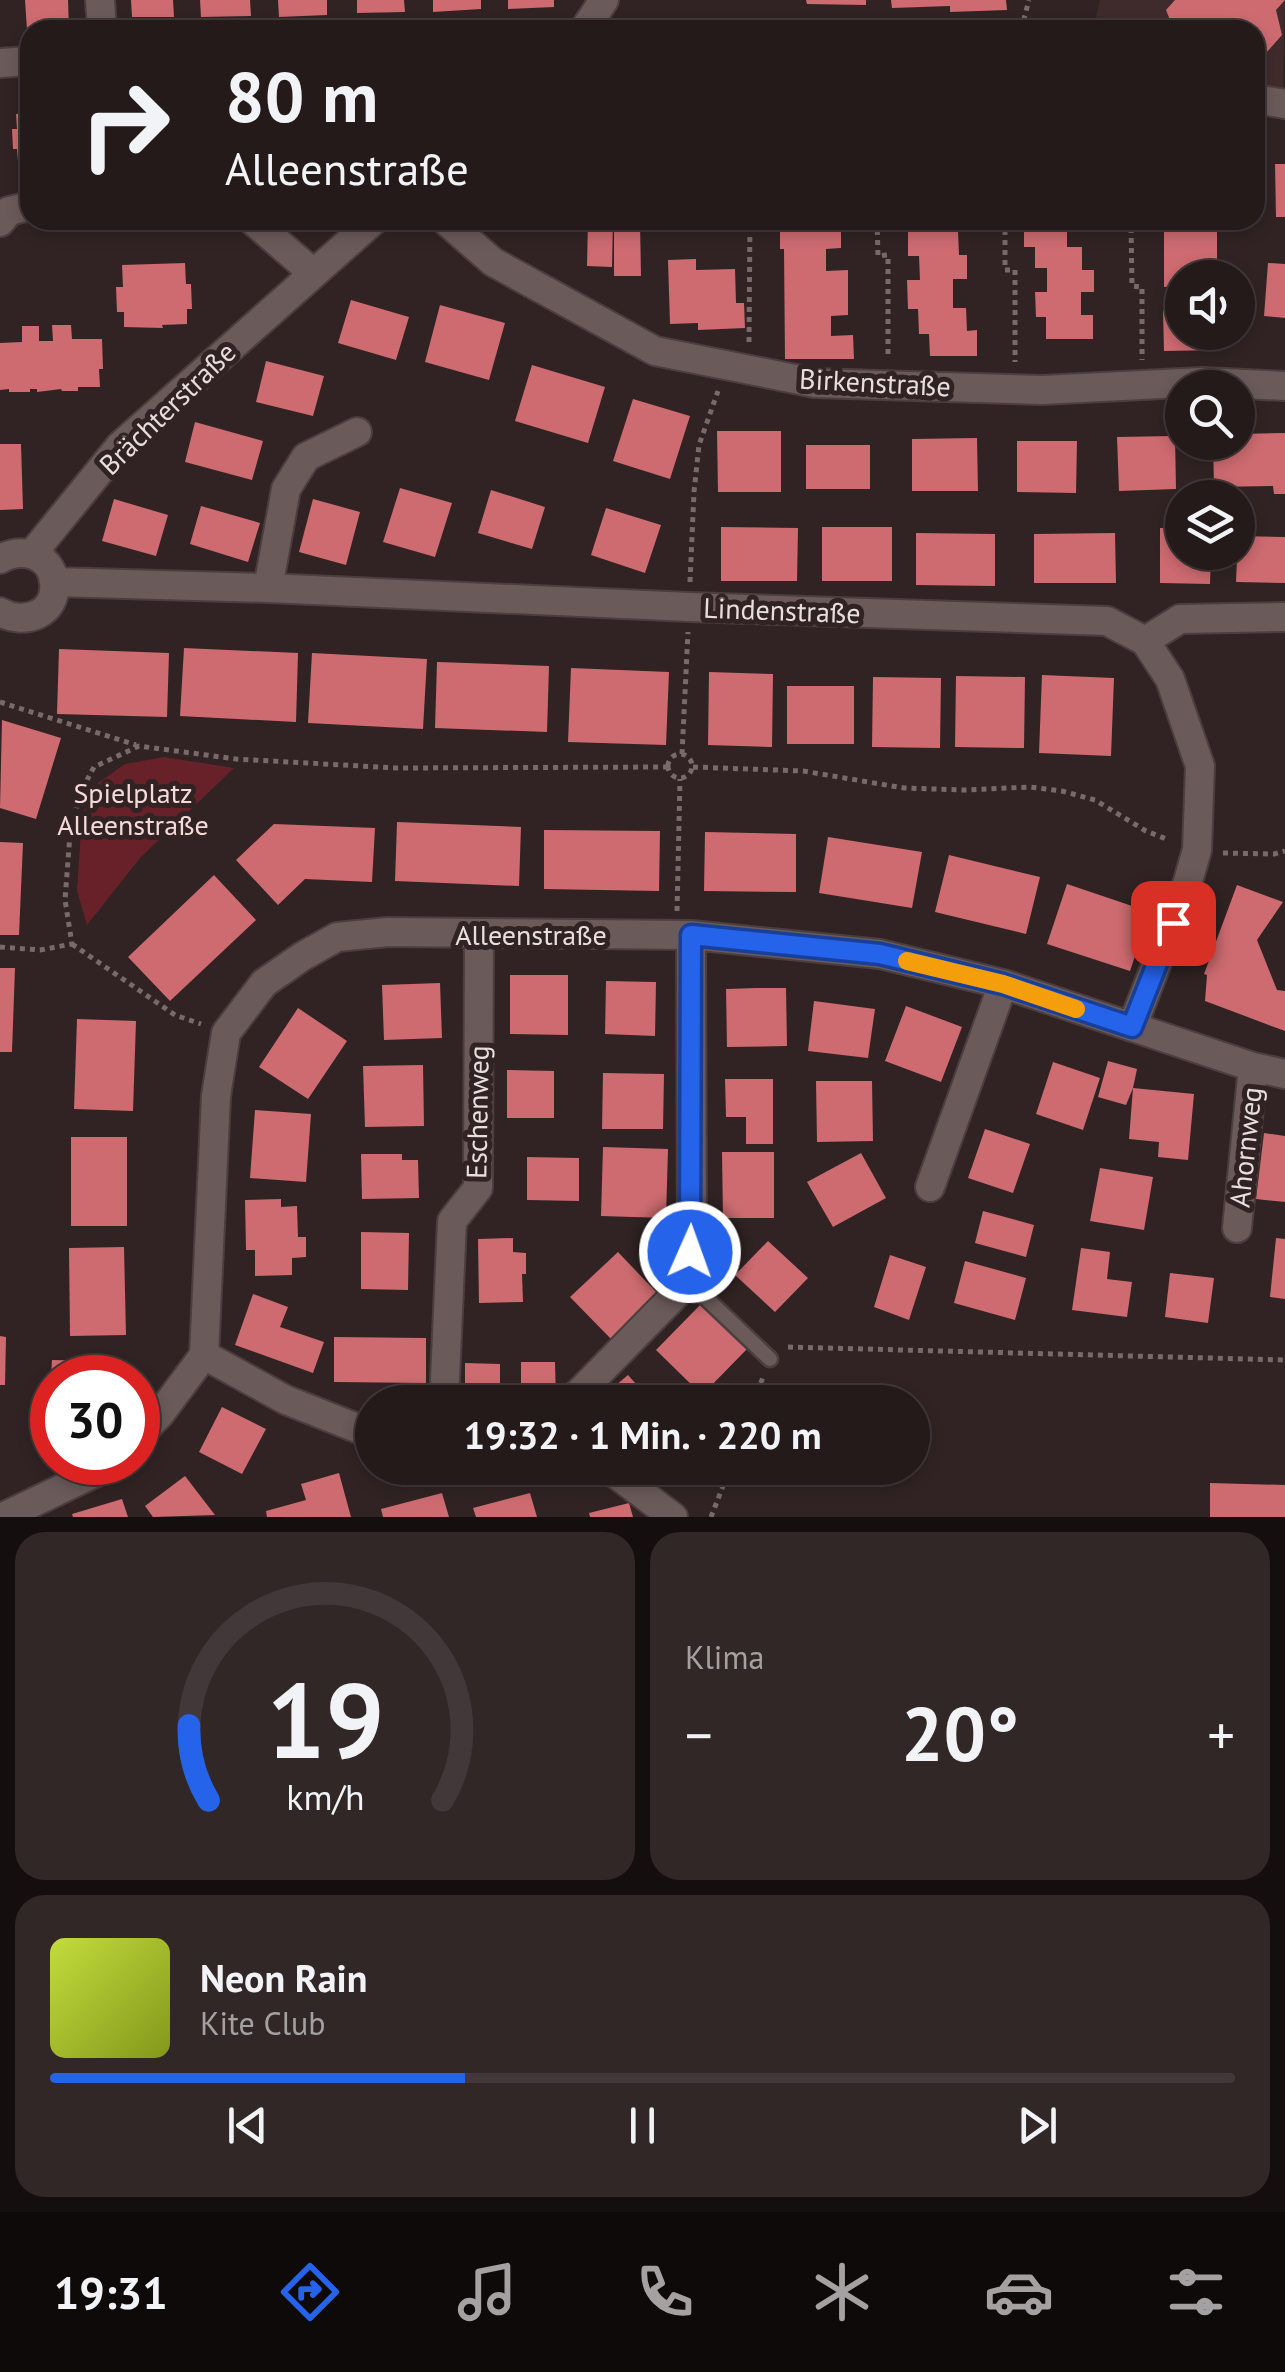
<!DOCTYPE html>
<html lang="de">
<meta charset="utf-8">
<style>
body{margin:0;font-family:"PT Sans",sans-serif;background:#312727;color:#f1f3f6;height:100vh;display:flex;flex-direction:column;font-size:38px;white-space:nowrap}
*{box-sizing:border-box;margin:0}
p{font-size:32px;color:#a3a1a2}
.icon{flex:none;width:55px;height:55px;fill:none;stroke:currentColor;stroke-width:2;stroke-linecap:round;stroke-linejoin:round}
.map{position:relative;height:1517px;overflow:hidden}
.drawer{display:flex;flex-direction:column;gap:15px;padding:15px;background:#140e0e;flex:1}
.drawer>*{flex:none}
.guide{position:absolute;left:20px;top:20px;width:1245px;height:210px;border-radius:30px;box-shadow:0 5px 15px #0003,0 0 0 2px #423839;background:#251a1a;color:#f1f3f6;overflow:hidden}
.tools{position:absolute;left:1165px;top:260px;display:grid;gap:20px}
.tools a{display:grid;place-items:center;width:90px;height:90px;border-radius:50%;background:#251a1a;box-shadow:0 5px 15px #0003,0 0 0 2px #423839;font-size:50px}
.speed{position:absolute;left:30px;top:1355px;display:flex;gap:20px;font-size:50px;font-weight:700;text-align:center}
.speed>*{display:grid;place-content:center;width:130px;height:130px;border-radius:50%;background:#251a1a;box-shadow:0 5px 15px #0003,0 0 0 2px #423839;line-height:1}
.speed .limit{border:15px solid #d22;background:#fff;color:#111}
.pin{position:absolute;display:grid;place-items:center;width:85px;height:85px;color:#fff;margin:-42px;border-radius:20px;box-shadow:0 5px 15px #0006}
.me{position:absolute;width:110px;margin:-55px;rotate:2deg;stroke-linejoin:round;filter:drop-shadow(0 0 8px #0008)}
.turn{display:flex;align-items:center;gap:35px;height:210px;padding:0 40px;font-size:45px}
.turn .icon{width:130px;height:130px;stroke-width:2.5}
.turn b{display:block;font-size:70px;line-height:85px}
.big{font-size:75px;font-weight:800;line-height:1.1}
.drawer .card{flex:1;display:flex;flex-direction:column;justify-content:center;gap:15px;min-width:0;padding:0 35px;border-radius:30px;background:#312727}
.drawer .dial{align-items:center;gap:0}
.dial svg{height:260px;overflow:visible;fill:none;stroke:#423839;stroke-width:7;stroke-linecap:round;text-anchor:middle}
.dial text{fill:#f1f3f6;stroke:none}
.song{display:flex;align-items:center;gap:30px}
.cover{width:120px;height:120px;border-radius:15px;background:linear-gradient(135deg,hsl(70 70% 55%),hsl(70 70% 35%))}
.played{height:10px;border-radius:5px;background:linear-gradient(90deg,#2563eb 35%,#423839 35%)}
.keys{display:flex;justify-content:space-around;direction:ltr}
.heat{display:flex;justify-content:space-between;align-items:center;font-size:55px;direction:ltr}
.drawer .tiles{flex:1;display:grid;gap:15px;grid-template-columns:1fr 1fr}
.card:last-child{grid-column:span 2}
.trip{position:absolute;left:355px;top:1385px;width:575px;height:100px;border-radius:50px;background:#251a1a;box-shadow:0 5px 15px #0003,0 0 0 2px #423839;font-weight:800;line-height:100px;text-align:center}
.tabs{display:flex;height:160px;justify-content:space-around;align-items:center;background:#0f0a0a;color:#a3a1a2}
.tabs .icon{width:70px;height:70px}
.tabs .current{color:#2563eb}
.tabs b{font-size:45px;color:#f1f3f6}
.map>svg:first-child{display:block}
.built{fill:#3f2b2b}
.green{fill:#682128}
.building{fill:#cd6b70}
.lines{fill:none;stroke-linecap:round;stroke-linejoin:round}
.lane-casing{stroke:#4b3e3e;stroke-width:19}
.street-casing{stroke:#4b3e3e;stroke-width:32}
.path{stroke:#766a6a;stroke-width:5;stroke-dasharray:5 5;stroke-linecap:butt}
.lane{stroke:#6b5a5a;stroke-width:14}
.street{stroke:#6b5a5a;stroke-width:28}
.route-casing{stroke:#184099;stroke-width:25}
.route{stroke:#2563eb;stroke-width:18}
.slow{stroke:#f59e0b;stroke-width:18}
.labels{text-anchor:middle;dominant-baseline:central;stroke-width:10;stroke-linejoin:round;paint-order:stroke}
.street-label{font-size:28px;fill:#e8dede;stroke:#312323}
.park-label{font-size:28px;fill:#f6dada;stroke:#312323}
</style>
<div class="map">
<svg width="1285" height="1517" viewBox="0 0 1285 1517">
<rect width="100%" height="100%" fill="#312323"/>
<path class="built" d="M1100 0H1285L1283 90 1255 84V30H1093Z"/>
<path class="green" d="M164 757 234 768 140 858 87 925 77 891 82 815 98 783 125 764Z"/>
<path class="building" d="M25 0H68L69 30H27Z
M131 0H173L174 17H132Z
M200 0H250L251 16 201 17Z
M278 0H327V15L279 17Z
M357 0H404L405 12 357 13Z
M433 0H481V9L433 12Z
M508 0H554V7L508 9Z
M806 0H866V5L807 4Z
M891 0H1006L1007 10 950 12V6L892 8Z
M1175 0H1285L1276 10 1282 35 1266 53 1255 50V30H1239L1237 24 1214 20 1204 30H1174L1166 10Z
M30 113V160L18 161 17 149H13L12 129H17L16 114Z
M1275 164H1285V217H1276Z
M588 220H613L612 267 587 266Z
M780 220H841V248L826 249V271L848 270V315L831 316V336L853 335 854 359H785L784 249H780Z
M898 220H943V231H958L959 255H967V279H953V308H966L967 331 977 330V356H930L929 334H919L918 309H908L907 280H920L919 256H908V232H898Z
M1024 220H1067V247H1082V270H1094V292H1081V315H1093V339H1046V317H1036L1035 292H1047V268H1035V247H1024Z
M1151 220H1198V231L1217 230V263H1208L1209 278H1182V332H1221V350L1164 351 1163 310 1176 309 1175 286 1164 287V232H1151Z
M640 222 641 276H614V223Z
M696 259V270L735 269 736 303H744L745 328 698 330V323L670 324 668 260Z
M185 263 186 284H191L192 309H187V324L162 325 163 328 124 327V312H117L116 287H123L122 265Z
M1268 263 1285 264V318L1264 316Z
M351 300 409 317 396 360 338 343Z
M440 305 505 323 489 380 425 362Z
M52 325H71L72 339H102L103 369H99L100 387H78V391H62L61 389 37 392V389H30V392H9V389L0 390V343L22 342V326H39V341H53Z
M266 361 324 376 313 416 256 402Z
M532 365 605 387 588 443 515 421Z
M633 399 690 416 670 479 613 461Z
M195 422 263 441 252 480 185 462Z
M717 431H781V492H718Z
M1285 433V494H1274L1273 486 1214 487 1213 442H1238V434Z
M1175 436 1176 489 1119 491 1117 437Z
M977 438 978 491H912V439Z
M1017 441H1077L1076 493 1017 492Z
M0 444H21L23 509 0 510Z
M806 445H870V489H806Z
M400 488 452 503 435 557 383 542Z
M491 490 545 507 532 549 478 533Z
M114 499 168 515 156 556 102 541Z
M313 499 360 512 346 565 299 552Z
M201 506 260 523 248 562 190 544Z
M606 508 661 525 645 573 591 555Z
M721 527 798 528 797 581H721Z
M822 527H892V581H822Z
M1160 528H1182V552H1211L1210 584 1160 583Z
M916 533 995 534V586L916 585Z
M1115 533 1116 583H1034V534Z
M1238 536 1285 537V583L1236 582Z
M184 648 298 653 296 722 180 716Z
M59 649 169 653 167 717 57 714Z
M312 653 427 659 423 729 308 723Z
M437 662 549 666 547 732 435 728Z
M571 668 669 672 666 745 568 742Z
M709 672 773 674 772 747 708 745Z
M1042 675 1114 678 1111 756 1039 753Z
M956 676 1025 677 1024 748 955 747Z
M873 677 941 678 940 748 872 747Z
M787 686H854V744H787Z
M2 720 61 738 36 819 0 808Z
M397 822 521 827 519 886 395 881Z
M274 824 375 828 372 882 305 879 278 905 236 860Z
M544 830 660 831 659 891 544 889Z
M705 832 796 834V892L704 891Z
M828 837 922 852 912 908 819 893Z
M0 842 23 843 19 935H0Z
M949 855 1040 877 1026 934 935 912Z
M214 875 256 920 170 1001 128 957Z
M1067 884 1150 912 1130 971 1047 944Z
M1237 885 1283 902 1257 940 1277 990 1285 991V1031L1205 1001 1207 975 1204 974Z
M0 968H15L12 1052H0Z
M510 975H568V1035L510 1034Z
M606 981 656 982 655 1036 605 1034Z
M440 983 442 1038 384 1040 382 985Z
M756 988H786L787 1046 727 1047 726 989Z
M814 1001 875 1009 868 1058 808 1051Z
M906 1006 962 1027 941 1082 885 1061Z
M298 1008 347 1041 308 1099 259 1067Z
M77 1019 136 1021 133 1111 74 1109Z
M1108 1061 1137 1069 1133 1088 1126 1105 1098 1097Z
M1053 1062 1100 1078 1083 1130 1036 1114Z
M423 1065 424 1126 365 1127 363 1066Z
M507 1070 554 1071V1118H507Z
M603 1073 664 1074 663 1129H602Z
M725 1079H773V1144H746V1117H726Z
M816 1081H872L873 1141 817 1142Z
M1133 1088 1194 1094 1188 1160 1158 1157 1159 1142 1129 1139Z
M255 1110 311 1114 306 1182 250 1178Z
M985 1129 1030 1144 1013 1193 968 1178Z
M1264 1133 1285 1136V1202L1256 1199Z
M71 1137H127V1226H71Z
M603 1147 668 1149 666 1218 601 1216Z
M722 1152H774V1218H723Z
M861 1153 886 1198 833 1227 807 1182Z
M361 1154H402V1160H418L419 1198 362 1199Z
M527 1157 579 1158V1201L527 1200Z
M1100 1168 1153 1177 1144 1230 1090 1221Z
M281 1199V1207L297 1206 298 1237H306V1257L292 1258V1275L255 1276V1250H246L245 1200Z
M983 1211 1034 1225 1026 1257 975 1243Z
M361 1232 409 1233 408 1290 361 1289Z
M513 1238V1252L526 1253V1274H522L523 1302 479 1303 478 1239Z
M1276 1238 1285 1239V1299L1270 1297Z
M768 1241 808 1278 775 1312 735 1275Z
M124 1247 126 1335 70 1336 69 1248Z
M1081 1248 1110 1252 1107 1279 1132 1282 1127 1317 1072 1310Z
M618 1252 658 1294 611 1339 570 1297Z
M890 1255 926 1267 909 1320 874 1307Z
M965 1261 1026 1278 1015 1320 954 1303Z
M1170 1273 1214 1278 1208 1323 1165 1317Z
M253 1294 288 1307 280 1327 324 1342 313 1373 235 1345Z
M701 1304 748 1348 702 1395 656 1350Z
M0 1336 6 1337 5 1385H0Z
M334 1337 426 1338V1383L334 1382Z
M52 1360 99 1361V1378H51Z
M521 1362H555L556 1402H521Z
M465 1363 500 1364V1402H465Z
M628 1375 652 1402H596Z
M222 1407 266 1429 242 1474 199 1452Z
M36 1420H52V1445H36Z
M339 1473 351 1517H267L266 1511 306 1500 301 1484Z
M185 1476 215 1515 153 1517 145 1506Z
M1210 1483 1285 1485V1517H1210Z
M442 1493 449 1517H383L381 1509Z
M530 1493 537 1517H476L473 1508Z
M122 1499 128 1517H73L72 1514Z
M629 1503 633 1517H590L589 1513Z"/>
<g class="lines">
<g class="lane-casing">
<path id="lane" d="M686 1279 770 1359"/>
</g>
<g class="street-casing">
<path id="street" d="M100 0 102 30
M584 30 604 0
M0 63 30 61
M1255 99 1285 104
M252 220 313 273
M445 220 493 262 655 351 815 383 1042 390 1202 382 1285 386
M0 222 9 211 30 206
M32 554 120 446 374 220
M0 559C21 547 51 553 54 582 58 614 24 626 0 612
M55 582 268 588 689 607 1107 621 1145 641 1180 619 1285 617
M268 588 286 489 306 457 357 432
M1132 1027 1186 888 1197 850 1200 766 1170 679 1145 641
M930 1187 1003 984
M1237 1228 1253 1067
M204 1355 286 1400 372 1434
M444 1402 452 1221 478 1188 479 933
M577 1402 576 1396 682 1288 686 1279 692 1241 691 935
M138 1436 160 1414 204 1355 216 1096 226 1033 264 983 303 956 337 937 388 932 691 935 880 954 1003 984 1253 1067 1285 1074
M608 1468 673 1517
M3 1517 105 1468 111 1462"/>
</g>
<path class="path" d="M1021 30 1029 0
M877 220 878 256 888 255V357
M1005 220V270H1015V362
M1119 220V223H1131L1132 286 1142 287V360
M749 342 750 220
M690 582 694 492 699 445 718 391
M0 702 136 745
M668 766a12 12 0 1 1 24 0a12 12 0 1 1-24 0Z
M682 754 688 632
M693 767 803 771 904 788 965 790 1030 787 1062 791 1095 800 1146 831 1169 840
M1223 853 1274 854 1285 851
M677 911 680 779
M72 944 175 1015 201 1024
M0 947 40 950 72 944 65 900 70 834 80 793 94 767 139 746 236 759 396 768 668 767
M788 1347 1285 1360
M754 1402 763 1377
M711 1517 730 1468"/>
<use href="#lane" class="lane"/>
<use href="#street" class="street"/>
</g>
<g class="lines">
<g class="route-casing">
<path id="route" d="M690 1252 691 935 880 954 1003 984 1132 1027 1173 923"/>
</g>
<use href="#route" class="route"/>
<path class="slow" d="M907 961 1003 984 1076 1009"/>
</g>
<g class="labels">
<g class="street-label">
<text transform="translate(875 382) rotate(3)">Birkenstraße</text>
<text transform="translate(167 408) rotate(-44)">Brächterstraße</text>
<text transform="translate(782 610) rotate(2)">Lindenstraße</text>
<text x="531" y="934">Alleenstraße</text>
<text transform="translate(477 1112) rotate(-89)">Eschenweg</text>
<text transform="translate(1245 1147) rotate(-84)">Ahornweg</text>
</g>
<g class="park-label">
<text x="133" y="792">Spielplatz<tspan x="133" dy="32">Alleenstraße</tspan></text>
</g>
</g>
</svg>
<div class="tools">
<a><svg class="icon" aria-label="sound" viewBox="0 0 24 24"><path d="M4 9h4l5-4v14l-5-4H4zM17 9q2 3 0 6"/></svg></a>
<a><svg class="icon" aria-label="search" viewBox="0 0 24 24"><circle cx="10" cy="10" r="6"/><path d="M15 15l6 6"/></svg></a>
<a><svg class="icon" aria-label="layers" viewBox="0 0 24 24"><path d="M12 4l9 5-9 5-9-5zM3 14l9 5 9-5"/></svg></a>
</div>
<div class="speed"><div class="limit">30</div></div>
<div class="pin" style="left:1173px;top:923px;background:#d93025"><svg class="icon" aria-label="arrive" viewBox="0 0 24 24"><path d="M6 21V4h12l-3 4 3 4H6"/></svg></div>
<svg class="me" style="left:690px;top:1252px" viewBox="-20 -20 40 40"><circle r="17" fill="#2563eb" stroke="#fff" stroke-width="3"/><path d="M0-11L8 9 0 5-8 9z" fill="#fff"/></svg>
<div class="trip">19:32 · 1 Min. · 220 m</div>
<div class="guide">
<div class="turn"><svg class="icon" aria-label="right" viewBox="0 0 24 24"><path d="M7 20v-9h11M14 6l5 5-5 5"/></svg><div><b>80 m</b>Alleenstraße</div></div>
</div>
</div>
<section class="drawer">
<div class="tiles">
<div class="card dial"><svg viewBox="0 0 100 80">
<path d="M14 69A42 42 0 1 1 86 69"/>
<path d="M14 69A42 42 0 0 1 8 46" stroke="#2563eb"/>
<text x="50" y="56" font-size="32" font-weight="700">19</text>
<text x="50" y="72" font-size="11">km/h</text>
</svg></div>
<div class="card"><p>Klima</p>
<div class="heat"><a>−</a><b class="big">20°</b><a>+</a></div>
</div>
<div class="card">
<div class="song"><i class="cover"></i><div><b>Neon Rain</b><p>Kite Club</p></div></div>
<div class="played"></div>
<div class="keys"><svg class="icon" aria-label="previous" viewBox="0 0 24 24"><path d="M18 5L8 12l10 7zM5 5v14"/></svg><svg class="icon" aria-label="pause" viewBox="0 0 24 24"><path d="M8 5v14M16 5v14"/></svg><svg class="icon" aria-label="next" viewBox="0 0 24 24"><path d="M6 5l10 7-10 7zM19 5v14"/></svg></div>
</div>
</div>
</section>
<nav class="tabs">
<b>19:31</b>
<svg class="icon current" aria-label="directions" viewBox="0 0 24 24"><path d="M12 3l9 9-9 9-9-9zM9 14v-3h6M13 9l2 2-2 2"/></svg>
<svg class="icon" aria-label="music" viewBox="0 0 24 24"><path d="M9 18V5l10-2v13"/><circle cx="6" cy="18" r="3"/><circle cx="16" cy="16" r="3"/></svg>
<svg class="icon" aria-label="phone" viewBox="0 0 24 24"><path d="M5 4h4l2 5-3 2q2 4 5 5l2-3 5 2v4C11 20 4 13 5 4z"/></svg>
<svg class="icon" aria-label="climate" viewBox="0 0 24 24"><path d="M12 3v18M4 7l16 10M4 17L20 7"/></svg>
<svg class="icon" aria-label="car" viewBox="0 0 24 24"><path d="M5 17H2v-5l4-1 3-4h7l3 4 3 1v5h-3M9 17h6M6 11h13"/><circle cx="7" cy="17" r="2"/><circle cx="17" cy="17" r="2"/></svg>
<svg class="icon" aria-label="filters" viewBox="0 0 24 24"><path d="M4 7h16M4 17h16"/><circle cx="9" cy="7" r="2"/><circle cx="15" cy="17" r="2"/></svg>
</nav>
